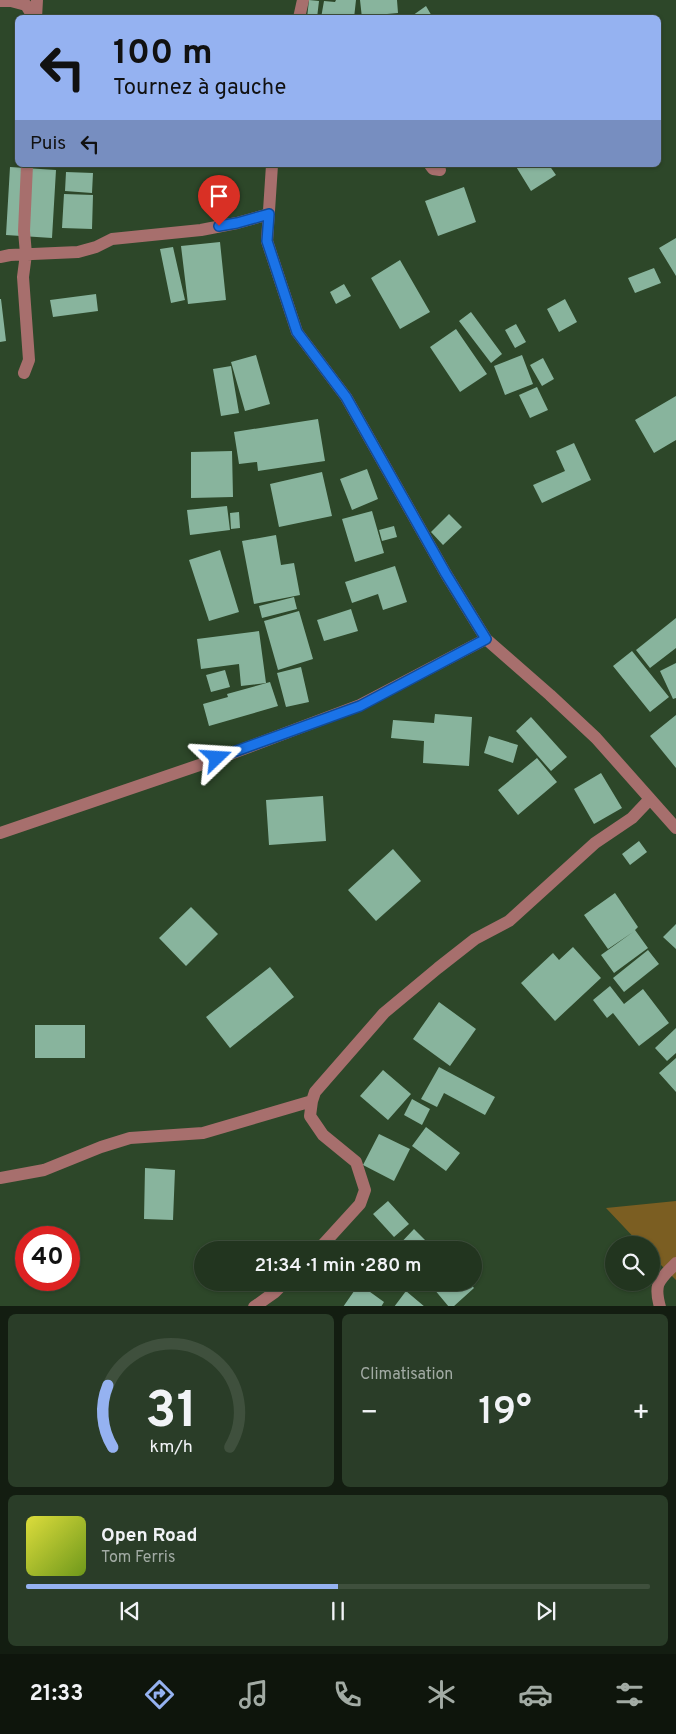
<!DOCTYPE html>
<html lang="fr">
<meta charset="utf-8">
<style>
body{margin:0;font-family:Overpass,sans-serif;background:#2a3d28;color:#f1f3f6;height:100vh;display:flex;flex-direction:column;font-size:19px;white-space:nowrap}
*{box-sizing:border-box;margin:0}
p{font-size:16px;color:#a2aba4}
.icon{flex:none;width:28px;height:28px;fill:none;stroke:currentColor;stroke-width:2;stroke-linecap:round;stroke-linejoin:round}
.map{position:relative;height:1306px;overflow:hidden}
.sheet{display:flex;flex-direction:column;gap:8px;padding:8px;background:#131d11;flex:1}
.sheet>*{flex:none}
.top-card{position:absolute;left:15px;top:15px;width:646px;height:152px;border-radius:8px;box-shadow:0 1px 4px #0004,0 0 0 1px #3f503d;background:#95b2f1;color:#111;overflow:hidden}
.controls{position:absolute;left:605px;top:1236px;display:grid;gap:10px}
.controls a{display:grid;place-items:center;width:55px;height:55px;border-radius:50%;background:#22351f;box-shadow:0 1px 4px #0004,0 0 0 1px #3f503d;font-size:25px}
.speed{position:absolute;left:15px;top:1226px;display:flex;gap:10px;font-size:25px;font-weight:700;text-align:center}
.speed>*{display:grid;place-content:center;width:65px;height:65px;border-radius:50%;background:#22351f;box-shadow:0 1px 4px #0004,0 0 0 1px #3f503d;line-height:1}
.speed .limit{border:8px solid #d22;background:#fff;color:#111}
.pin{position:absolute;display:grid;place-items:center;width:42px;height:42px;color:#fff;margin:-51px -21px;border-radius:50% 50% 50% 0;rotate:-45deg;box-shadow:0 0 5px #0007}
.pin .icon{rotate:45deg}
.me{position:absolute;width:55px;margin:-28px;rotate:70deg;stroke-linejoin:round;filter:drop-shadow(0 0 4px #0008)}
.turn{display:flex;align-items:center;gap:18px;height:105px;padding:0 15px;font-size:22px}
.turn .icon{width:65px;height:65px;stroke-width:2.5}
.turn b{display:block;font-size:35px;line-height:42px}
.then{display:flex;align-items:center;height:48px;padding:0 15px;background:#0003;gap:10px;font-size:19px}
.big{font-size:38px;font-weight:600;line-height:1.1}
.sheet .tile{flex:1;display:flex;flex-direction:column;justify-content:center;gap:8px;min-width:0;padding:0 18px;border-radius:8px;background:#2a3d28}
.sheet .dial{align-items:center;gap:0}
.dial svg{height:130px;overflow:visible;fill:none;stroke:#3f503d;stroke-width:7;stroke-linecap:round;text-anchor:middle}
.dial text{fill:#f1f3f6;stroke:none}
.song{display:flex;align-items:center;gap:15px}
.cover{width:60px;height:60px;border-radius:8px;background:linear-gradient(135deg,hsl(60 70% 55%),hsl(80 70% 35%))}
.played{height:5px;border-radius:2px;background:linear-gradient(90deg,#95b2f1 50%,#3f503d 50%)}
.keys{display:flex;justify-content:space-around;direction:ltr}
.heat{display:flex;justify-content:space-between;align-items:center;font-size:28px;direction:ltr}
.sheet .tiles{flex:1;display:grid;gap:8px;grid-template-columns:1fr 1fr}
.tile:last-child{grid-column:span 2}
.trip{position:absolute;left:194px;top:1241px;width:288px;height:50px;border-radius:25px;background:#22351f;box-shadow:0 1px 4px #0004,0 0 0 1px #3f503d;font-weight:600;line-height:50px;text-align:center}
.menu{display:flex;height:80px;justify-content:space-around;align-items:center;background:#0e150c;color:#a2aba4}
.menu .icon{width:35px;height:35px}
.menu .current{color:#95b2f1}
.menu b{font-size:22px;color:#f1f3f6}
.map>svg:first-child{display:block}
.green{fill:#7b5e22}
.building{fill:#88b49d}
.lines{fill:none;stroke-linecap:round;stroke-linejoin:round}
.minor{stroke:#a76f6d;stroke-width:12}
.route-casing{stroke:#114b97;stroke-width:12}
.route{stroke:#1a73e8;stroke-width:9}
</style>
<div class="map">
<svg width="676" height="1307" viewBox="0 0 676 1307">
<rect width="100%" height="100%" fill="#2d4729"/>
<path class="green" d="M676 1201V1280L651 1255V1245H641L606 1208Z"/>
<path class="building" d="M309 0 319 1 317 18H307Z
M336 0H356L354 18H321L324 1 335 2Z
M360 0H397L398 13 376 15V18H362Z
M426 6 433 18H409Z
M515 165H549L556 175 531 191Z
M10 167 56 170 52 238 6 235Z
M66 172 93 173 92 193 65 191Z
M464 187 476 222 438 236 425 201Z
M64 194 93 195 92 229 62 228Z
M676 238V276L659 248Z
M220 242 226 300 188 304 181 246Z
M173 247 185 300 171 303 160 249Z
M400 260 430 312 400 329 371 278Z
M654 268 661 283 635 293 628 278Z
M344 284 351 296 336 304 330 292Z
M96 294 98 311 53 317 50 300Z
M0 299H1L6 341 0 342Z
M565 299 577 322 559 332 547 309Z
M471 312 502 354 491 363 459 321Z
M516 324 526 342 515 348 505 330Z
M456 329 487 374 460 392 430 347Z
M256 355 270 404 245 411 231 362Z
M522 355 533 384 505 395 494 366Z
M543 358 554 379 542 386 530 365Z
M231 366 239 413 221 416 213 369Z
M537 387 548 410 530 418 519 395Z
M676 396V440L654 453 635 420Z
M318 419 325 461 258 471 257 462 239 464 234 432Z
M574 443 591 480 542 503 533 485 565 471 556 451Z
M232 451 233 497 191 498V452Z
M367 469 378 499 352 510 340 479Z
M322 472 332 516 279 527 270 484Z
M227 506 230 530 190 535 187 510Z
M372 511 384 553 355 562 342 519Z
M239 512 240 528 231 529 230 513Z
M449 514 462 527 443 545 431 532Z
M394 526 397 537 382 541 379 530Z
M276 535 281 565 294 563 300 595 254 604 242 541Z
M220 550 239 612 209 621 189 560Z
M395 566 407 602 383 610 378 594 352 603 345 582Z
M294 597 297 609 262 618 259 606Z
M351 609 358 631 324 641 317 620Z
M299 611 313 659 278 670 264 621Z
M676 618V648L650 668 636 650Z
M259 631 266 683 241 686 239 664 201 669 197 639Z
M632 651 669 697 650 712 613 666Z
M676 663V698L673 699 660 671Z
M301 667 309 702 286 707 277 673Z
M225 670 230 687 211 692 206 675Z
M270 682 278 706 209 726 203 704 228 697 227 694Z
M435 714 472 717 469 766 423 763 424 741 391 738 393 720 434 723Z
M676 715V768L650 736Z
M531 717 567 757 551 771 516 731Z
M489 736 518 745 513 763 484 753Z
M537 758 557 782 518 815 498 790Z
M601 773 622 808 594 824 574 789Z
M323 796 326 841 269 845 266 800Z
M639 841 647 852 630 865 622 854Z
M393 849 421 881 376 921 348 890Z
M615 893 638 927 635 930 648 948 614 973 601 955 633 932 608 949 584 915Z
M191 907 218 934 186 966 159 938Z
M676 924V949L663 937Z
M573 947 601 978 555 1021 521 983 553 953 559 960Z
M648 950 659 964 624 992 613 978Z
M270 967 294 997 230 1048 206 1017Z
M610 986 624 1004 643 989 669 1023 639 1046 613 1013 607 1018 593 1000Z
M439 1002 476 1029 450 1066 413 1039Z
M35 1025H85V1058H35Z
M676 1028V1053L667 1061 655 1048Z
M676 1058V1092L659 1073Z
M439 1067 495 1097 485 1115 444 1093 437 1107 421 1099Z
M383 1070 411 1094 388 1120 360 1096Z
M412 1099 430 1109 422 1125 404 1115Z
M426 1127 460 1153 446 1171 412 1146Z
M379 1134 410 1149 394 1181 363 1165Z
M145 1168 175 1170 173 1220 144 1219Z
M388 1201 409 1224 394 1237 373 1214Z
M414 1229 434 1249 433 1250H394Z
M441 1282H469L474 1288 453 1307H449L434 1289Z
M359 1284 384 1302 381 1307H343Z
M406 1291 425 1307H394Z"/>
<g class="lines">
<path class="minor" d="M0 1H11L26 5 34 18
M36 18 37 0
M299 18 303 0
M272 165 267 241 297 332 346 397 446 574 486 639
M430 165 433 169 440 170
M0 257 10 255 78 252 96 247 112 239 201 230 237 223 269 214
M24 373 29 360 23 277 26 254 24 231 27 165
M0 833 217 759 360 705 486 639 550 695 596 738 676 828
M0 1178 44 1170 101 1147 130 1138 203 1133 312 1101
M318 1250 360 1204 365 1190 356 1162 323 1135 310 1116 312 1101 315 1092 384 1013 438 968 475 939 509 921 595 843 632 818 650 799
M254 1307 275 1292 285 1282
M660 1307C653 1282 660 1280 676 1263"/>
</g>
<g class="lines">
<g class="route-casing">
<path id="route" d="M217 758 360 706 486 639 446 574 346 397 297 332 267 241 269 214 237 223 219 226"/>
</g>
<use href="#route" class="route"/>
</g>
</svg>
<div class="controls">
<a><svg class="icon" aria-label="search" viewBox="0 0 24 24"><circle cx="10" cy="10" r="6"/><path d="M15 15l6 6"/></svg></a>
</div>
<div class="speed"><div class="limit">40</div></div>
<div class="pin" style="left:219px;top:226px;background:#d93025"><svg class="icon" aria-label="arrive" viewBox="0 0 24 24"><path d="M6 21V4h12l-3 4 3 4H6"/></svg></div>
<svg class="me" style="left:217px;top:758px" viewBox="-20 -20 40 40"><path d="M0-17L14 15 0 8-14 15z" fill="#1a73e8" stroke="#fff" stroke-width="4"/></svg>
<div class="trip">21:34 · 1 min · 280 m</div>
<div class="top-card">
<div class="turn"><svg class="icon" aria-label="left" viewBox="0 0 24 24"><path d="M17 20v-9H6M10 6l-5 5 5 5"/></svg><div><b>100 m</b>Tournez à gauche</div></div>
<div class="then">Puis<svg class="icon" aria-label="left" viewBox="0 0 24 24"><path d="M17 20v-9H6M10 6l-5 5 5 5"/></svg></div>
</div>
</div>
<section class="sheet">
<div class="tiles">
<div class="tile dial"><svg viewBox="0 0 100 80">
<path d="M14 69A42 42 0 1 1 86 69"/>
<path d="M14 69A42 42 0 0 1 11 31" stroke="#95b2f1"/>
<text x="50" y="56" font-size="32" font-weight="700">31</text>
<text x="50" y="72" font-size="11">km/h</text>
</svg></div>
<div class="tile"><p>Climatisation</p>
<div class="heat"><a>−</a><b class="big">19°</b><a>+</a></div>
</div>
<div class="tile">
<div class="song"><i class="cover"></i><div><b>Open Road</b><p>Tom Ferris</p></div></div>
<div class="played"></div>
<div class="keys"><svg class="icon" aria-label="previous" viewBox="0 0 24 24"><path d="M18 5L8 12l10 7zM5 5v14"/></svg><svg class="icon" aria-label="pause" viewBox="0 0 24 24"><path d="M8 5v14M16 5v14"/></svg><svg class="icon" aria-label="next" viewBox="0 0 24 24"><path d="M6 5l10 7-10 7zM19 5v14"/></svg></div>
</div>
</div>
</section>
<nav class="menu">
<b>21:33</b>
<svg class="icon current" aria-label="directions" viewBox="0 0 24 24"><path d="M12 3l9 9-9 9-9-9zM9 14v-3h6M13 9l2 2-2 2"/></svg>
<svg class="icon" aria-label="music" viewBox="0 0 24 24"><path d="M9 18V5l10-2v13"/><circle cx="6" cy="18" r="3"/><circle cx="16" cy="16" r="3"/></svg>
<svg class="icon" aria-label="phone" viewBox="0 0 24 24"><path d="M5 4h4l2 5-3 2q2 4 5 5l2-3 5 2v4C11 20 4 13 5 4z"/></svg>
<svg class="icon" aria-label="climate" viewBox="0 0 24 24"><path d="M12 3v18M4 7l16 10M4 17L20 7"/></svg>
<svg class="icon" aria-label="car" viewBox="0 0 24 24"><path d="M5 17H2v-5l4-1 3-4h7l3 4 3 1v5h-3M9 17h6M6 11h13"/><circle cx="7" cy="17" r="2"/><circle cx="17" cy="17" r="2"/></svg>
<svg class="icon" aria-label="filters" viewBox="0 0 24 24"><path d="M4 7h16M4 17h16"/><circle cx="9" cy="7" r="2"/><circle cx="15" cy="17" r="2"/></svg>
</nav>
